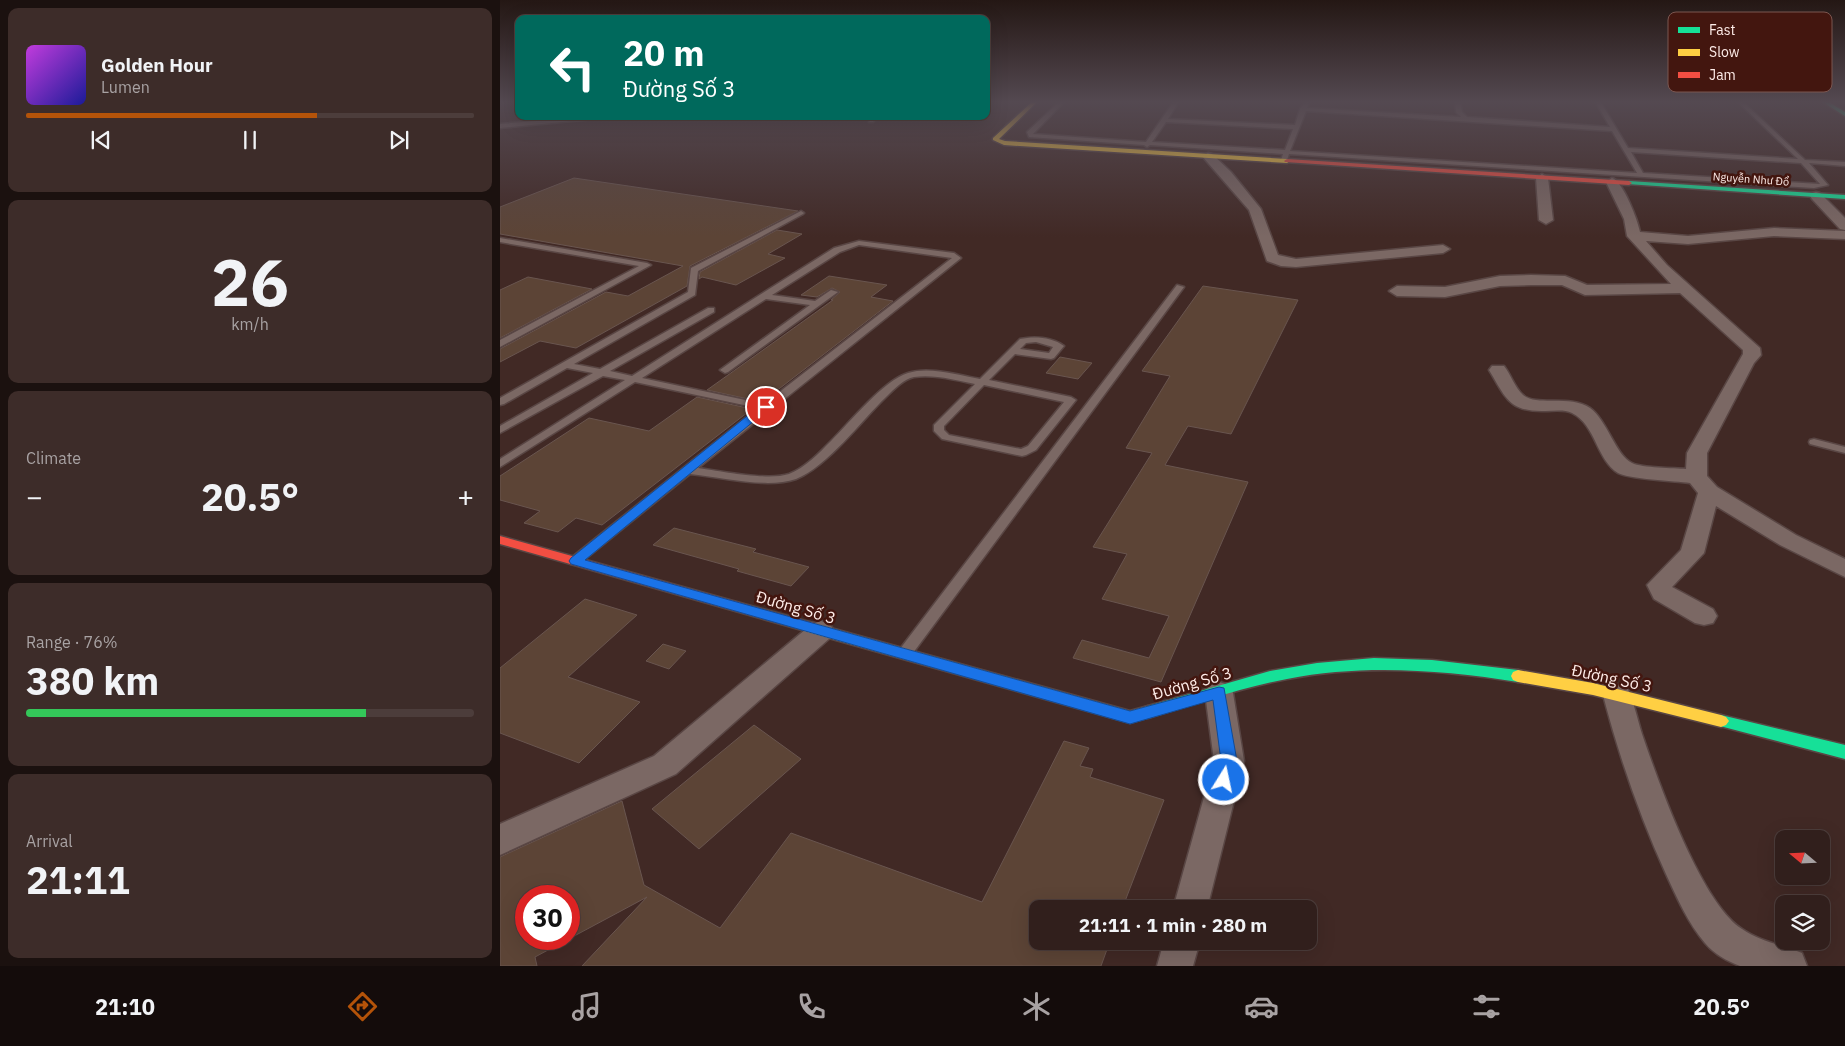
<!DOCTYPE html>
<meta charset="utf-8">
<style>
body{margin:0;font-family:"IBM Plex Sans",sans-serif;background:#3d2c29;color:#f1f3f6;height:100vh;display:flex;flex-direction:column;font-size:19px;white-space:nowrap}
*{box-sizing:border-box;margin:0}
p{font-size:16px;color:#a8a2a3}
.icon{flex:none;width:28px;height:28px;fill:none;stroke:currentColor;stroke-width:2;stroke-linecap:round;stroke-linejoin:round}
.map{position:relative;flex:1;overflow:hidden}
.side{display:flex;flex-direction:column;gap:8px;padding:8px;background:#1b110f;width:500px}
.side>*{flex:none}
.guide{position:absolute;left:15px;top:15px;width:475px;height:105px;border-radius:10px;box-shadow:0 5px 20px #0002,0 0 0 1px #4c3d3b;background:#00695c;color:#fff;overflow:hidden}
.needle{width:32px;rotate:289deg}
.tools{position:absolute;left:1275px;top:830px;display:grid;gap:10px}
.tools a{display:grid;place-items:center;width:55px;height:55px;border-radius:10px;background:#311f1c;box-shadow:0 5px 20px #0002,0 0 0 1px #4c3d3b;font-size:25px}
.speed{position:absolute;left:15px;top:885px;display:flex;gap:10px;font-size:25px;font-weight:700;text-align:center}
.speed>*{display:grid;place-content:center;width:65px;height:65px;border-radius:50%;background:#311f1c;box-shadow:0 5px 20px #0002,0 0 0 1px #4c3d3b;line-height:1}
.speed .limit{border:8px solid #d22;background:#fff;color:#111}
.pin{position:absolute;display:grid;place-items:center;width:42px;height:42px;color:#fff;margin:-21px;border:2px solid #fff;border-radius:50%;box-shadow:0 1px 5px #0007}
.me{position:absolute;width:55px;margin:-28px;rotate:10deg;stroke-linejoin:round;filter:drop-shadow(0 0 4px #0008)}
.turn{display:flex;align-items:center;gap:18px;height:105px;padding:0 25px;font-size:22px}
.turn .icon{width:65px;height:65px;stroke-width:2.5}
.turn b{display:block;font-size:35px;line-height:42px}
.big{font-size:38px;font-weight:700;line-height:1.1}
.side .card{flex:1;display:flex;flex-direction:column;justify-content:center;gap:8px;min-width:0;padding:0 18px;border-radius:10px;background:#3d2c29}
.side .dial{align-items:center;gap:0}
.dial b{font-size:65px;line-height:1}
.song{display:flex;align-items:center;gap:15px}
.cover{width:60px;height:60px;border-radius:8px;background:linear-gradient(135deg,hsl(290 70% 55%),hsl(240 70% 35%))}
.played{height:5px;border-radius:2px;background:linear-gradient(90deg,#b45309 65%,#4c3d3b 65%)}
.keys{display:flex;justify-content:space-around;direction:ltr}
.heat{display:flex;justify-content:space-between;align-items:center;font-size:28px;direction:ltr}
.charge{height:8px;border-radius:4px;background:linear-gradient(90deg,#34c759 76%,#4c3d3b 0)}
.trip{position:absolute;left:529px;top:900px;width:288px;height:50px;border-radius:10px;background:#311f1c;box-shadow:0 5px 20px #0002,0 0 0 1px #4c3d3b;font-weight:700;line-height:50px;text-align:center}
.tabs{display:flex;height:80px;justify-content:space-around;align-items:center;background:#140c0b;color:#a8a2a3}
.tabs .icon{width:35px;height:35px}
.tabs .on{color:#b45309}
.tabs b{font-size:22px;color:#f1f3f6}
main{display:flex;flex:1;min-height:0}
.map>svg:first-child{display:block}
.building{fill:#5c4436;stroke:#69554f;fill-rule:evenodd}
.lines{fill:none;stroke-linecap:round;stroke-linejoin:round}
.lane-casing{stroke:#594644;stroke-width:3}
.street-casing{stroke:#594644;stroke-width:3}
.fast-casing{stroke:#594644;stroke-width:3}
.slow-casing{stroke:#594644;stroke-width:3}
.jam-casing{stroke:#594644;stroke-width:3}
.lane{fill:#7b6864;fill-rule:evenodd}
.street{fill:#7b6864;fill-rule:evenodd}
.fast{fill:#16e098;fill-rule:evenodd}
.slow{fill:#ffcf43;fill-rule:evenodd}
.jam{fill:#f24e42;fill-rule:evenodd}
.route{fill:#1a73e8;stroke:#114b97}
.labels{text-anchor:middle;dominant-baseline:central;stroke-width:5;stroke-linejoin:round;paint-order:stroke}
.far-street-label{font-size:11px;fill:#feece8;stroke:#43160f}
.near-street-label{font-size:16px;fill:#feece8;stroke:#43160f}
.key{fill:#43160f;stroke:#7b5650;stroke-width:1}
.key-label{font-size:14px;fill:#feece8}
</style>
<main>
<section class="side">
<div class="card">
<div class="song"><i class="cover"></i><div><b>Golden Hour</b><p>Lumen</p></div></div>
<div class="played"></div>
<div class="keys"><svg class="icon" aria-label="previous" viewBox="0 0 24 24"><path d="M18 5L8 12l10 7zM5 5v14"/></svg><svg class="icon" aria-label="pause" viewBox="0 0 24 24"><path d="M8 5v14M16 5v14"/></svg><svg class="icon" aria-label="next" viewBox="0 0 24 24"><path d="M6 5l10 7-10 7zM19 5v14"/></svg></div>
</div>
<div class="card dial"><b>26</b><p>km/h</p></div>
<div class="card"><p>Climate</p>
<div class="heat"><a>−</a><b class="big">20.5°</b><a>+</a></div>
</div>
<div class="card"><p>Range · 76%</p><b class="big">380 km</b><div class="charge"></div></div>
<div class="card"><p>Arrival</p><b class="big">21:11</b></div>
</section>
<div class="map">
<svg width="1345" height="966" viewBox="0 0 1345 966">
<rect width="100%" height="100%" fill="#412925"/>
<path class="building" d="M74 178 298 211 190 266 187 286 76 348 40 341 0 362V349L106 292 128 296 183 266 0 234V207Z
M277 230 302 234 268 254 285 258 236 285 202 277 199 279 200 272Z
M329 276 387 285 371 297 393 301 262 402 207 390 333 300H331L340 292 332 288 317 297 301 295Z
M28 277 92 289 0 338V290Z
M703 286 798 300 731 434 688 426 665 465 748 482 661 682 573 658 582 640 649 658 669 616 602 599 627 554 593 547 652 453 626 448 670 376 642 371Z
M560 357 592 363 578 379 546 373Z
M197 397 252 409 102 525 76 518 58 532 24 523 40 511 0 500V476L89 418 149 431Z
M174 528 256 549 253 552 309 567 291 586 237 571 239 569 153 545Z
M85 599 137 615 68 677 140 702 79 763 0 733V668Z
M163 644 186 651 169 669 146 661Z
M254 725 301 759 199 849 152 809Z
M564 741 589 748 580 766 593 769 590 777 664 800 622 909H538V941H610L601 966H82L147 897 35 957 37 966H0V857L122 801 144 885 220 928 291 833 482 902ZM26 896H69V939H26Z"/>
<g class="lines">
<g class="lane-casing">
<path id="lane" d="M560 101H565L533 134 646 142 674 101H679L668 119 795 125 800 109 806 101 809 103 807 108 961 117 956 112 955 101H960L962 112 967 117 1110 127 1095 101H1100L1128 148 1298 159 1237 101H1242L1305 160 1345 162V166L1309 163 1328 185 1314 188 789 154 787 160 784 162 781 160 783 154 650 145 647 147 644 145 529 137 527 132ZM806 111 1112 131 1137 173 790 151ZM666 122 793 129 785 150 652 142ZM1131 152 1301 163 1320 184 1143 173Z
M99 116H124L0 128V124Z
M373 116H378L373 122H369Z
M301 211 304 213 303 214 198 271 195 295 74 364 100 369 208 308H214V312L110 371 132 376 334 248 359 241 454 253 461 258 198 468C220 471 268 481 289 474 305 468 319 453 331 441 349 423 384 380 408 373 429 366 458 375 480 379L520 339C534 336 552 337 564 346L554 358 551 359 515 354 489 380 571 397 576 400 536 450 526 455 522 456 442 439 434 431V425L475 384C456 380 433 374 414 377 404 379 394 389 386 397 362 420 327 467 296 479 267 489 221 477 190 474L79 564H71L69 561 71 558 258 408 135 382 0 467V459L125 380 103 376 0 433V426L93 373 67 368 4 404 0 405V398L188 292 191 268ZM359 245 452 258 264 404 142 378 266 299 310 305 220 370 225 373 228 372 338 292 331 290 315 301 272 295 340 252ZM536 342 553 347 549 353 520 349 526 343ZM484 385 564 402 528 446 521 449 449 435 444 430V426Z
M0 238 147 263 151 265 0 347V340L139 266 0 242Z
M677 285 684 287 410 657 405 658 400 657 398 653 400 649Z
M1314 439 1345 447V453L1310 444 1309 442 1310 440Z"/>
</g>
<g class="street-casing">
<path id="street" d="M708 153 712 154 731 172 761 209 778 255 796 259 943 245 950 249 943 253 796 267 781 266 767 261 749 210 702 156Z
M1042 174 1048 178 1053 220 1046 224 1039 220 1036 178Z
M1112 178C1123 181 1138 221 1140 232L1188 236 1274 228 1345 231V239L1274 236 1188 244 1146 241 1167 265 1260 348 1261 355 1254 363 1207 453V476L1217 487 1296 535 1345 559V577L1280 545 1216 506 1204 553 1172 587 1213 609 1217 616 1213 623 1204 625 1195 623 1154 599 1147 585 1181 550 1198 493 1190 483C1175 481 1128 479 1118 473 1096 459 1096 425 1072 413 1064 409 1054 411 1045 411 1009 412 1006 398 989 370L992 366H1004C1011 375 1015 388 1023 395 1037 407 1070 394 1090 408 1107 420 1116 456 1132 463 1142 468 1174 468 1186 469L1187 453 1243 354V350L1180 293 1085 295 1062 285H1031L1000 286 945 297 897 296 889 291 897 286 945 287 1000 276 1031 275 1065 276 1087 285 1171 284 1127 236 1124 219 1106 182Z
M1316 192 1320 193 1345 218V230L1340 229 1312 199 1310 196 1312 193Z
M321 621 330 624 334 631 330 638 176 774 0 855V824L154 756 312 624Z
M719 682 729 685 733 693 744 761 707 909H673L714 761 705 693 709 685Z
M1117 684 1127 687C1134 702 1137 718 1142 734 1158 781 1201 903 1242 929 1259 941 1282 945 1302 953L1307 966H1240C1227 961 1214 954 1205 943 1188 923 1177 898 1166 874 1140 817 1119 756 1103 695L1107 687Z
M664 941H700L693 966H657Z"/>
</g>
<g class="fast-casing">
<path id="fast" d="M1321 101H1327L1345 112V116Z
M1129 181 1345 195V199L1127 184V182Z
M874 658 932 660 1018 670 1023 672 1025 676 1023 680 1018 682C941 670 864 664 787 679 740 688 694 704 648 718L643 716 641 712 643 708 648 706 770 671 817 663Z
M1221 715 1345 745V759L1216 725 1213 721 1216 717Z"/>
</g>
<g class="slow-casing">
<path id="slow" d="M533 101H538L499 139 505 141 787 159 790 161 787 163 504 145 493 140V138Z
M309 622 630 711 648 706 653 708 655 712 653 716 630 723 304 631 302 627 304 623Z
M1018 670 1093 683 1221 715 1226 717 1229 721 1226 725 1221 727 1093 695 1018 682 1013 680 1011 676 1013 672Z"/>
</g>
<g class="jam-casing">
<path id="jam" d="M787 159 1129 181 1132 183 1129 185 785 162 784 161Z
M0 536 309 622 314 623 316 627 314 631 309 632 0 544Z"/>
</g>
<use href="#lane" class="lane"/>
<use href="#street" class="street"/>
<use href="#fast" class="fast"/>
<use href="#slow" class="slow"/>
<use href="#jam" class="jam"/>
</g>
<linearGradient id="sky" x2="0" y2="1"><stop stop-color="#241714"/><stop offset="0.43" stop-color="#544951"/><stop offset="1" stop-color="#544951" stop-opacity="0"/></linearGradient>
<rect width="1345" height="237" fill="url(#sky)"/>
<path class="route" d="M262 404 271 407 85 560 630 711 719 687 724 688 737 761 730 785 724 787 718 785 716 780 721 761 713 700 630 724 71 564 69 561 71 558Z"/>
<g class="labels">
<g class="far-street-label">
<text transform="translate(1251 179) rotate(4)">Nguyễn Như Đổ</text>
</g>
<g class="near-street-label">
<text transform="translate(296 607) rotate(16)">Đường Số 3</text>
<text transform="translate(1112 678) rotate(12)">Đường Số 3</text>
<text transform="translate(692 683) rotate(-16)">Đường Số 3</text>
</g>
</g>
<rect x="1168" y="12" width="164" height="80" rx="8" class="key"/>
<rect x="1178" y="27" width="22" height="6" fill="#16e098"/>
<rect x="1178" y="49" width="22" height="7" fill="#ffcf43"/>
<rect x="1178" y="72" width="22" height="6" fill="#f24e42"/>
<g class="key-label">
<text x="1209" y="35">Fast</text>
<text x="1209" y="57">Slow</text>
<text x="1209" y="80">Jam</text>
</g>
</svg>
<div class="tools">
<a><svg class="needle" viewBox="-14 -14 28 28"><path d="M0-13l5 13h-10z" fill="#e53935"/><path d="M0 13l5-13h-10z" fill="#a8a2a3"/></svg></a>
<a><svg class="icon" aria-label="layers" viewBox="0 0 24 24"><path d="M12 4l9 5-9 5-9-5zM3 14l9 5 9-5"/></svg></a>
</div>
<div class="speed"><div class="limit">30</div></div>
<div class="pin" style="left:266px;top:407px;background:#d93025"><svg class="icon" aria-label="arrive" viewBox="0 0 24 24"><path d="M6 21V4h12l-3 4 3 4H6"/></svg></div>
<svg class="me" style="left:724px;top:780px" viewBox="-20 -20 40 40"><circle r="17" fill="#1a73e8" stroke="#fff" stroke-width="3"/><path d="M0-11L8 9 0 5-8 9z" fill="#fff"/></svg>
<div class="trip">21:11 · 1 min · 280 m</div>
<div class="guide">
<div class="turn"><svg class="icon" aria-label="left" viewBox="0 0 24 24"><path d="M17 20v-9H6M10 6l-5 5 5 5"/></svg><div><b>20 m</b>Đường Số 3</div></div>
</div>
</div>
</main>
<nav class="tabs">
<b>21:10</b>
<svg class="icon on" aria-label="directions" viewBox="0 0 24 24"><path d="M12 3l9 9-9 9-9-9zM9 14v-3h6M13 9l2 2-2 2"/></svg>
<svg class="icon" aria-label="music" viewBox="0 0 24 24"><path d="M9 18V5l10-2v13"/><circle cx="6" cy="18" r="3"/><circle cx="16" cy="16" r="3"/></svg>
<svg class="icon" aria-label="phone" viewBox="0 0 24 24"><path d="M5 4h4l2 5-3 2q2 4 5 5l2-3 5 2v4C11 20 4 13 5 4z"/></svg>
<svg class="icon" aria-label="climate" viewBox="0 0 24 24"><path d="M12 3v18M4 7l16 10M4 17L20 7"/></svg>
<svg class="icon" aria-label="car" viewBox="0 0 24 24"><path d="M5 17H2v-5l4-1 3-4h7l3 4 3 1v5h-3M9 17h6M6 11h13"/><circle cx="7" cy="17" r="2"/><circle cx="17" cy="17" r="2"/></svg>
<svg class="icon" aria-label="filters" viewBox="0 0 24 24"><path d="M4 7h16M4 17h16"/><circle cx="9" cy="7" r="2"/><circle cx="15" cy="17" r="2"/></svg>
<b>20.5°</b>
</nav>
